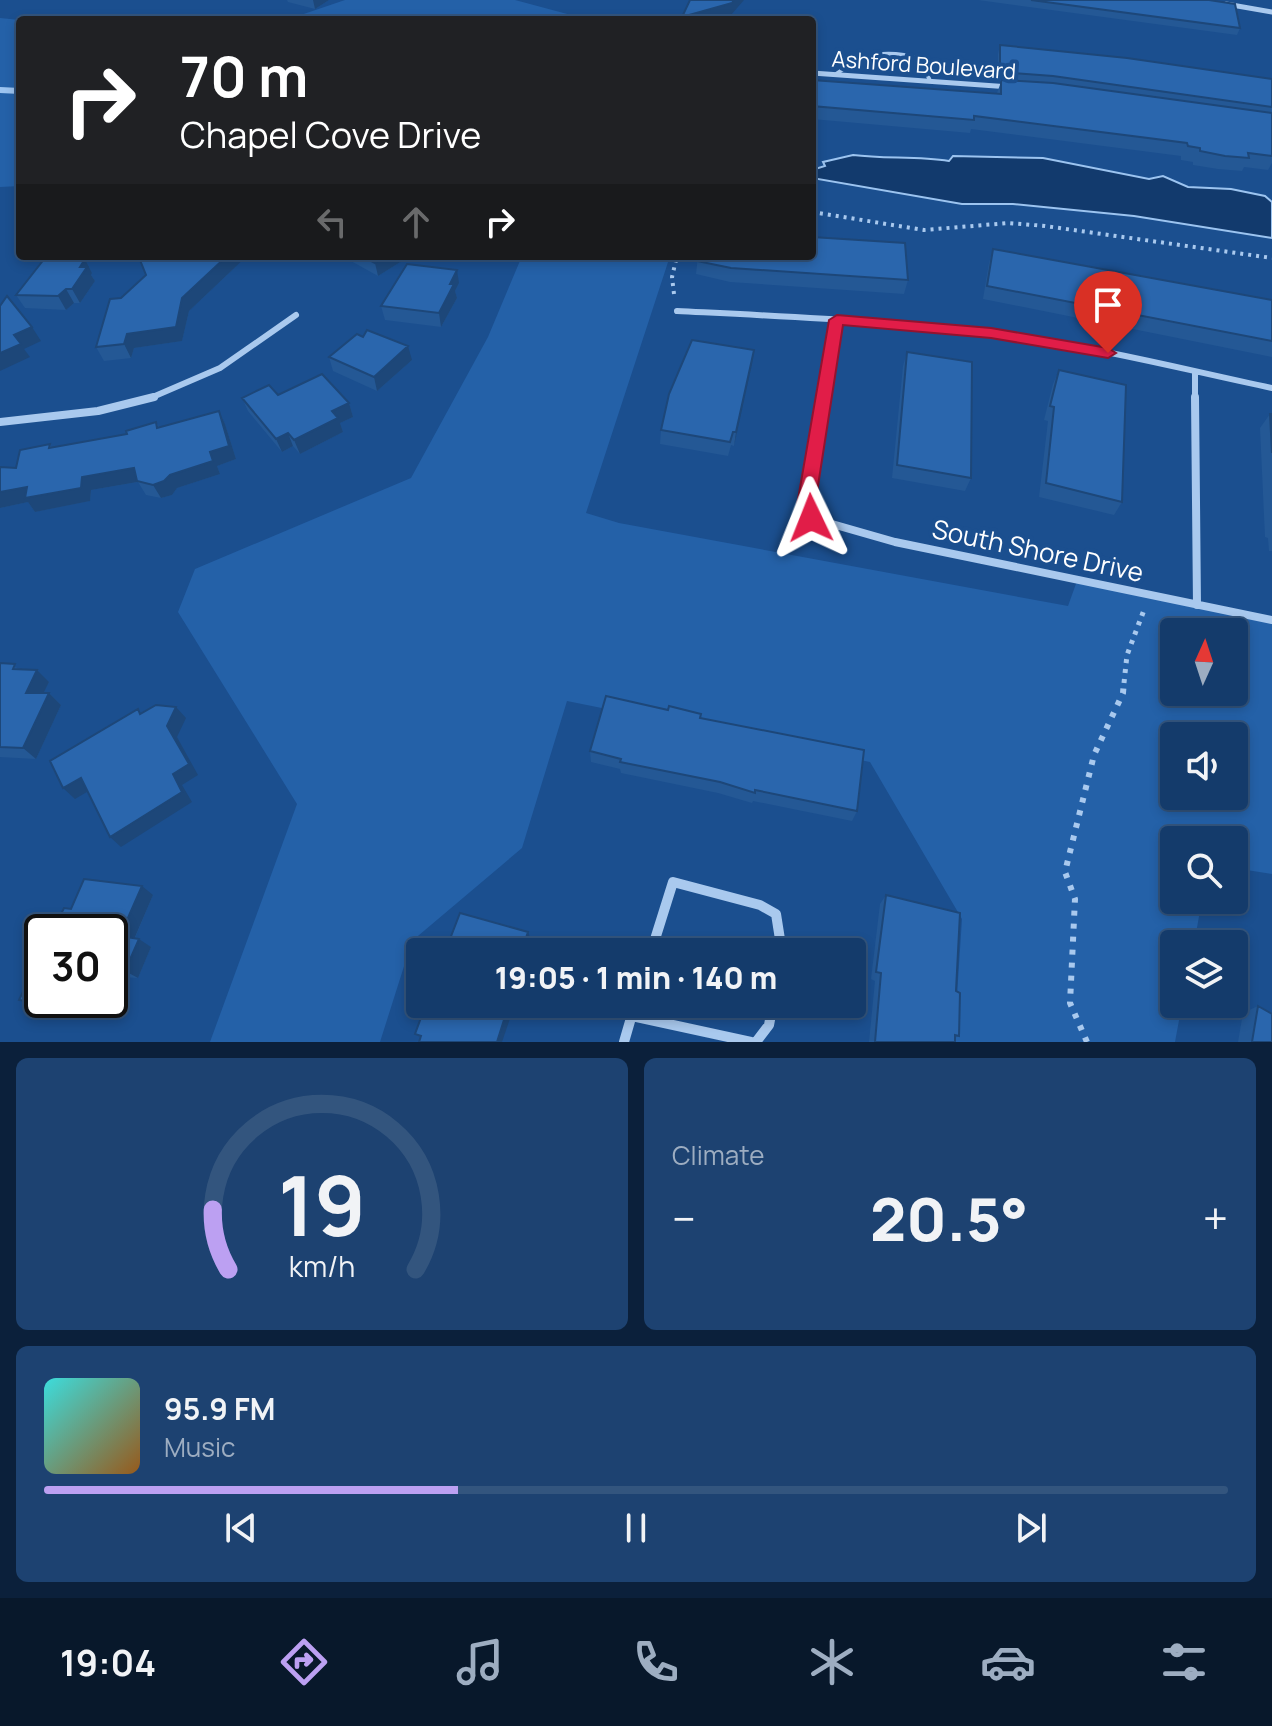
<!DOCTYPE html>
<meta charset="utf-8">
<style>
body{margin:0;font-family:Manrope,sans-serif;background:#1d4271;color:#f1f3f6;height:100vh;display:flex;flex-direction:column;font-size:30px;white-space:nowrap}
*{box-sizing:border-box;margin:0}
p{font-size:26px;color:#9dadc1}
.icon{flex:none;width:44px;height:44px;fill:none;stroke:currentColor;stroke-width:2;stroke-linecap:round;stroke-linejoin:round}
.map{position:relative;height:1042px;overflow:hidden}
.panel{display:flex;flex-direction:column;gap:16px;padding:16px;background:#0b203b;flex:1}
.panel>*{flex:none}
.banner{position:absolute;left:16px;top:16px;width:800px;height:244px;border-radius:8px;box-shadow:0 4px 12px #0003,0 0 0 2px #33557e;background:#202124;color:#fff;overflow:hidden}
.needle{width:52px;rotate:3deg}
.buttons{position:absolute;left:1160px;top:618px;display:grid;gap:16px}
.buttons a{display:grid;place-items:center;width:88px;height:88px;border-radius:8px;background:#143b6b;box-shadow:0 4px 12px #0003,0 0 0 2px #33557e;font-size:40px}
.speed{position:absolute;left:24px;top:914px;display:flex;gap:16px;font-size:40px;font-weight:700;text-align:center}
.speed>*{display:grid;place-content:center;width:104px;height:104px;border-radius:50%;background:#143b6b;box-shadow:0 4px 12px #0003,0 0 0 2px #33557e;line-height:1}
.speed .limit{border:4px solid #111;border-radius:12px;background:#fff;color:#111}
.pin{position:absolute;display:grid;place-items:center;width:68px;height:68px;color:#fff;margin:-82px -34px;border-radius:50% 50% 50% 0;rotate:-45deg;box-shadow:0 0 8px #0007}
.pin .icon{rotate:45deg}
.me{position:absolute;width:88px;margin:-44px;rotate:358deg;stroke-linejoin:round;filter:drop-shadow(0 0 6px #0008)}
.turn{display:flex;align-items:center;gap:28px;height:168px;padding:0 32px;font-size:36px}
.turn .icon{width:104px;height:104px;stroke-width:2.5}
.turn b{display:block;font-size:56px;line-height:68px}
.lanes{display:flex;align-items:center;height:76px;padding:0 32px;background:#0003;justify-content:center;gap:40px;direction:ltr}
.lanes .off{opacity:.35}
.big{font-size:60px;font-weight:800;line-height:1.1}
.panel .card{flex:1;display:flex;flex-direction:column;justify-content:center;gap:12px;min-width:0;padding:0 28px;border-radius:12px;background:#1d4271}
.panel .dial{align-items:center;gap:0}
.dial svg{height:208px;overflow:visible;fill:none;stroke:#33557e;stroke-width:7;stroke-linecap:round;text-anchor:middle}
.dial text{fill:#f1f3f6;stroke:none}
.song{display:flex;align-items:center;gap:24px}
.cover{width:96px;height:96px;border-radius:12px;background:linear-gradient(135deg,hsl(180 70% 55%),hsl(30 70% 35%))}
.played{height:8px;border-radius:4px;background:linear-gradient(90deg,#bca0f2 35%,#33557e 35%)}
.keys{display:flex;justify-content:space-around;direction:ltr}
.heat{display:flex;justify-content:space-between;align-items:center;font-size:44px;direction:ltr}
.panel .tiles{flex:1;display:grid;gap:16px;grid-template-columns:1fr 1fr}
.card:last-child{grid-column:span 2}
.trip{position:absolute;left:406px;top:938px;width:460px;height:80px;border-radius:8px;background:#143b6b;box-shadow:0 4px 12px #0003,0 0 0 2px #33557e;font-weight:800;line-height:80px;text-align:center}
.dock{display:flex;height:128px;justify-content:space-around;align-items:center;background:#08182b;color:#9dadc1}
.dock .icon{width:56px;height:56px}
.dock .selected{color:#bca0f2}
.dock b{font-size:36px;color:#f1f3f6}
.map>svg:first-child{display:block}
.green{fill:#2461a8;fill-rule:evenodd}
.water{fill:#123a6d;stroke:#9cc4f0;stroke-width:2}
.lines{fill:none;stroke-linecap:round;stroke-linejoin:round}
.stream{stroke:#9cc4f0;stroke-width:6}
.path-far2{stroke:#a9c9ee;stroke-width:4;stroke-dasharray:3 5;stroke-linecap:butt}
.path-far1{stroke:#a9c9ee;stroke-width:5;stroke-dasharray:4 6;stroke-linecap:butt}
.path{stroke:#a9c9ee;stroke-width:6;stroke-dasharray:5 8;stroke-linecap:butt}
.service{stroke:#a9c9ee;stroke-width:4}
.minor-far3{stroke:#a9c9ee;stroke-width:5}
.minor-far2{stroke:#a9c9ee;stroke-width:6}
.minor-far1{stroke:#a9c9ee;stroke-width:8}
.minor{stroke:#a9c9ee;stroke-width:10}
.wall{fill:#245895}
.shaded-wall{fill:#1d4779}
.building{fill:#2a66ad;stroke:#1d4779;stroke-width:2}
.route{fill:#e11d48;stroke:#92132f;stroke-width:2}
.labels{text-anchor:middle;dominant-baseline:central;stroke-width:8;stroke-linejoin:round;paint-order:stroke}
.far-street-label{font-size:22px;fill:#fff;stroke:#1b4f8f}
.street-label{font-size:26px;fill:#fff;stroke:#1b4f8f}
</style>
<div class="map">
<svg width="1272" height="1042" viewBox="0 0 1272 1042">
<rect width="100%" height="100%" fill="#1b4f8f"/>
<path class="green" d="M345 0H515L571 15 578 20H286Z
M0 18 20 20V186L0 187Z
M522 256H670L586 513 619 523 1068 606 1077 581 1272 620V874L1234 868V840H1174V900H1202L1194 944H1174V1004H1182L1175 1042H954L962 919 870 762 567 701 522 848 412 941 380 1042H210L297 804 178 612 195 569 411 478 488 337ZM1174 632H1234V692H1174ZM1174 736H1234V796H1174Z"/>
<path class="water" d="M853 155C885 159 917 156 949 161L953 156 1043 158 1149 179 1163 176 1188 187 1231 189 1265 196 1272 202V238L1134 216 1013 204H962L812 178V170L825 166 823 162Z"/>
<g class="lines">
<path class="stream" d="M0 90 20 91"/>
<path class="path-far2" d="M812 212 924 230 1008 223 1045 226 1272 258
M674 294 672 277 677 256"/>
<path class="path-far1" d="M1124 683 1127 655 1144 610"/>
<path class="path" d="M1087 1042 1070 1003 1075 899 1065 872 1094 755 1123 693 1124 681"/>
<path class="service" d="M836 74C865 53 886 49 921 59L930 81"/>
<path class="minor-far3" d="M1226 4 1272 12
M812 73 1010 87"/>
<path class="minor-far2" d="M677 311C798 317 920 322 1040 340 1118 352 1195 372 1272 388
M1195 373V399
M148 399 220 368 296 315
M824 399 837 320"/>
<path class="minor-far1" d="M824 397 806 505 811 518 895 542 1272 620
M1195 397 1197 605
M0 422 98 411 154 397"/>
<path class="minor" d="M651 952 673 882 760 905 776 914 782 952
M632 1016 751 1042
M624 1042 635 1004
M756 1042 769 1025 773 1004"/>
</g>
<path class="wall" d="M287 0H329L315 9 288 2Z
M978 0H1209L1240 28 1237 35Z
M1000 45 1272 79V163L1268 170 1244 167 1242 171 1218 169 1193 165V162L1181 160V156L971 129 970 133 812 119V80L997 93 1001 82H998V54Z
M993 249 1272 300V357L983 299 989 263Z
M155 256H247L189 311 182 341 134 348 131 358 104 361 96 347 121 298 146 275Z
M342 256H410L378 276Z
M698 256 908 280 904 294 730 282 696 274Z
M85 259 92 273 91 275 95 281 80 303H74L66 310 25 308 16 295Z
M459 283 455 291 457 298 441 327 385 320 381 306Z
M363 337 412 360 377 391 333 371 329 357Z
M754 350 752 364 734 446 731 445 728 456 660 444 661 430Z
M907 352 971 478 965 491 892 478 903 366Z
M1059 370 1122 502 1114 515 1039 497 1048 421 1044 420 1053 384Z
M278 395 349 403 353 417 340 423 343 432 300 454 293 446 282 452 248 411 242 398Z
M219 411 225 424 236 459 217 466 220 474 177 488 172 495 161 498 146 495 138 482 91 490 90 501 35 512 28 502 0 508V467L16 468 50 444 52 448 127 434 156 422 159 427Z
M1270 414H1272V551H1269L1268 538 1265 537 1260 428Z
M0 663 21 669 49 682 43 693H49L61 705 36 759 0 757Z
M590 751 857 811 852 821 753 801 752 803 718 793 621 773 620 769 591 762Z
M153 895 135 938 151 947 138 978 122 977 104 1017 34 1007 19 1000 71 909Z
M886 895 956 991 959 1036 955 1038V1042H869L875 981 871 979 880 904Z
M1258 1006 1272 1042H1238L1243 1013Z"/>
<path class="shaded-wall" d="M313 0H329L315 9Z
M734 0H744L731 15 714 20H682V17Z
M227 256H247L189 311 182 341 134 348 131 358 124 344 127 334 182 298Z
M385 256H410L378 276 375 263Z
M85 259 92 273 91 275 95 281 80 303 72 289 80 267Z
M457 270 459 283 455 291 457 298 441 327 439 313 450 284Z
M66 289 74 303 66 310 58 296Z
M32 327 41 341 24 349 30 357 0 371V353L14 335Z
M408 346 412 360 377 391 374 377Z
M754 350 752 364 734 446 736 432Z
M349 403 353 417 340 423 343 432 300 454 294 440 332 411Z
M219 411 225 424 236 459 217 466 220 474 177 488 172 495 161 498 153 485 210 452Z
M288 433 293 446 282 452 276 439Z
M134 468 143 481 91 490 90 501 35 512 28 502 0 508V492Z
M37 670 49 682 38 704 26 693Z
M49 693 61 705 36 759 23 748Z
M176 707 186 718 177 737 198 775 182 785 192 802 121 847 110 837Z
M81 778 92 789 75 799 63 788Z
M142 886 153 895 132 944 120 936Z
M528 932 531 940 527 952H521Z
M139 939 151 947 138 978 125 971Z
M110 970 122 977 104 1017 91 1010 96 1000H110Z
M509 1004H515L502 1042H497Z"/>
<path class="building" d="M690 0H734L732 3 682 17Z
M1031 0H1209L1235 4 1240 28Z
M1000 45 1127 58 1272 79V107L1053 76 1000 72Z
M812 80 1001 94V80L1053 83 1272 113V156L1248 153 1249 158 1225 156 1200 151V148L1188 146 1187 143 974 116V120L812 106Z
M812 237 905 243 908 280 731 268 697 261 698 256H812Z
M993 249 1272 300V341L987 286Z
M155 256H227L182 298 176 327 127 334 124 344 96 347 110 299 121 298 146 275 140 260Z
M362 256H385L375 263Z
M45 258 85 259 80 267H87L72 289H66L58 296 16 295Z
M407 264 457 270 450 284H454L439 313 381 306Z
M7 296 32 327 14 335 21 344 0 353V306Z
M367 330 408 346 374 377 329 357 357 334 363 337Z
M692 340 754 350 736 432H733L730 442 661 430 669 394Z
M907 352 972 362 971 478 897 465Z
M1059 370 1126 385 1122 502 1046 483 1054 407 1050 406Z
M322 374 349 403 332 411 338 418 294 440 288 433 276 439 242 398 269 385 278 395Z
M219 411 229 446 210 452 213 461 170 475 164 481 153 485 137 481 134 468 82 477 81 488 25 498 27 487 0 492V467L16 468 20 450 50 444 49 448 127 434 126 431 156 422 157 428Z
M1270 414H1272V453Z
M0 663 15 664 13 669 37 670 26 693H49L23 748 0 747Z
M606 696 668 710 669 706 701 714 700 718 864 750 857 811 755 790V793L720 782 620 762 621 759 590 751Z
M156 705 176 707 167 726 189 764 173 774 182 792 110 837 81 778 63 788 50 761 138 709 140 714Z
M84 879 142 886 120 936 139 939 125 971 110 969V932H52L64 908 71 909Z
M886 895 960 913 956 991 960 993 959 1036 955 1035V1042H875L881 973 876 972Z
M460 913 528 932 521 952H445Z
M42 953V1000H96L91 1010 19 1000Z
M426 1004H509L497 1042H419L421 1036 415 1034Z
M1258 1006 1272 1014V1042H1252Z"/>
<path class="route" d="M837 315 991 328 1108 348 1116 353 1108 358 991 338 843 325 815 505 820 518 811 525 805 523 797 505 829 320Z"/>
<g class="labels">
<g class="far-street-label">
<text transform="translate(924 65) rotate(4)">Ashford Boulevard</text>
</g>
<g class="street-label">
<text transform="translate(1038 550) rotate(12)">South Shore Drive</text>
</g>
</g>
</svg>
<div class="buttons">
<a><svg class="needle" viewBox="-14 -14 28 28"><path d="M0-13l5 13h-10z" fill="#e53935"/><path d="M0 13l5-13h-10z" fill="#9dadc1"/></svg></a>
<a><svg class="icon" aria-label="sound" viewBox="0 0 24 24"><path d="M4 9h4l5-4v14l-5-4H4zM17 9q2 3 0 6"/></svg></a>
<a><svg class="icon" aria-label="search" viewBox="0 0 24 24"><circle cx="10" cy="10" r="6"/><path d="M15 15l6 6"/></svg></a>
<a><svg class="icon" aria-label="layers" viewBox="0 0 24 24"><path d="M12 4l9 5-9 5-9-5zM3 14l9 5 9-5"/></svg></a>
</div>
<div class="speed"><div class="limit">30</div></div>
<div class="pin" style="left:1108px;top:353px;background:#d93025"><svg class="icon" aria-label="arrive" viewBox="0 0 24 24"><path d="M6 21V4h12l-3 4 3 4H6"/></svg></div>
<svg class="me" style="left:811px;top:518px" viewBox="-20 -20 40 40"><path d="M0-17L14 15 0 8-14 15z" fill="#e11d48" stroke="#fff" stroke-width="4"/></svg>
<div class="trip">19:05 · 1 min · 140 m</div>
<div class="banner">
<div class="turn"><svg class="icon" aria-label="right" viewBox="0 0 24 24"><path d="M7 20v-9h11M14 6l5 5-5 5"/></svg><div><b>70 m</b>Chapel Cove Drive</div></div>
<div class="lanes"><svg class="icon off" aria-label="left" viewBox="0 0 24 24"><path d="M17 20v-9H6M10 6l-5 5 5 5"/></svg><svg class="icon off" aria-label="ahead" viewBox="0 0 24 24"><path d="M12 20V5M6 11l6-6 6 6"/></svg><svg class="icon" aria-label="right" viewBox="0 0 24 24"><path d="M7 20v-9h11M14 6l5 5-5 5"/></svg></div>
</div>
</div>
<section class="panel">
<div class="tiles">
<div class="card dial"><svg viewBox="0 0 100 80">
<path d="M14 69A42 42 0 1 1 86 69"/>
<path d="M14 69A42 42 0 0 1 8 46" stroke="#bca0f2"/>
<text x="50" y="56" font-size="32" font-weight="700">19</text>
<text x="50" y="72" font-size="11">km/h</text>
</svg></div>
<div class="card"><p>Climate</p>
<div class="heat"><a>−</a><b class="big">20.5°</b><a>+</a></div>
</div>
<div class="card">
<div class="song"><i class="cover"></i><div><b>95.9 FM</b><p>Music</p></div></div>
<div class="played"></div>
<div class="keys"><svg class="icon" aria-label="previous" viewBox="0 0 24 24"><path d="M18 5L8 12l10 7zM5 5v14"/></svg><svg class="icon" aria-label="pause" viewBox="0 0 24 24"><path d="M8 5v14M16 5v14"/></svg><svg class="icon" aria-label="next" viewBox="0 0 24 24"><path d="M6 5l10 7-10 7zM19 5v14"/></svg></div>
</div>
</div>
</section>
<nav class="dock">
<b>19:04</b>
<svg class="icon selected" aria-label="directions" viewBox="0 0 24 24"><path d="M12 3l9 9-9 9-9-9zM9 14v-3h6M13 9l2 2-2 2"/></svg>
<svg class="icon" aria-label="music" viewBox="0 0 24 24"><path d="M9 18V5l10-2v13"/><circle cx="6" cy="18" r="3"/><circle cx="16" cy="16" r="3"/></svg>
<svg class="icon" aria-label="phone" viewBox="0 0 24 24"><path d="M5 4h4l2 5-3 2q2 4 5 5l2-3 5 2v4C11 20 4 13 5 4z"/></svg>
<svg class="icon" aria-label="climate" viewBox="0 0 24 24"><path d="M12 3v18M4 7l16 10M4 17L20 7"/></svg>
<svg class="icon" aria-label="car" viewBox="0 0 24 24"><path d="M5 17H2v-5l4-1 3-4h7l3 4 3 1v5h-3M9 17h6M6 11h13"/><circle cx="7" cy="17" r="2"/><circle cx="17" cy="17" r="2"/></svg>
<svg class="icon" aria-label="filters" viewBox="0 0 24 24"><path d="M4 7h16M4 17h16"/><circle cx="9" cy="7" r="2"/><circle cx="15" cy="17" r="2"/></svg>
</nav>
